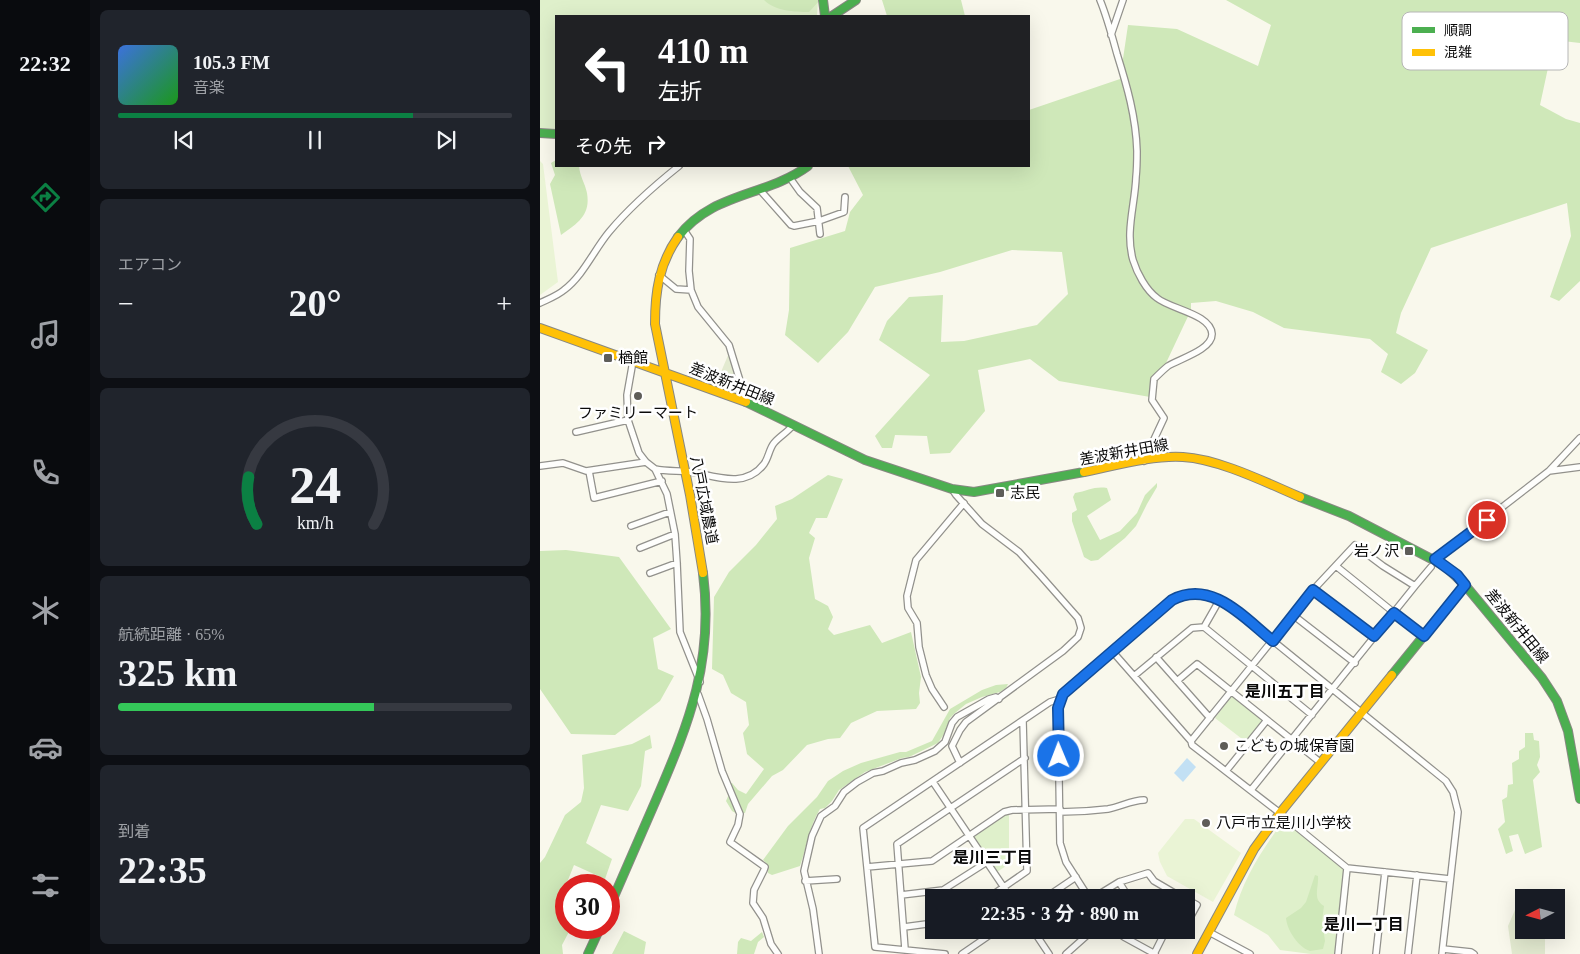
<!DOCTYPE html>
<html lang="ja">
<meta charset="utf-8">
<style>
body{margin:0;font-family:"Times New Roman","Noto Sans JP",serif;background:#20242c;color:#f1f3f6;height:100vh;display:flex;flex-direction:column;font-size:19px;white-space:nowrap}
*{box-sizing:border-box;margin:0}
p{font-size:16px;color:#9ea1a6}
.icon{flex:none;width:28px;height:28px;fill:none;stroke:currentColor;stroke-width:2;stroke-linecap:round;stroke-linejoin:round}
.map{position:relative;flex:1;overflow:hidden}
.details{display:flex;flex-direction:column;gap:10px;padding:10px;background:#0d0f14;width:450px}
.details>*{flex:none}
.top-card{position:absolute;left:15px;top:15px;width:475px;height:152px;border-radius:0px;box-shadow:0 5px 20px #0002;background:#202124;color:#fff;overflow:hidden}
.needle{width:32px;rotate:264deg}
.controls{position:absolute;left:975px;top:889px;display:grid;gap:10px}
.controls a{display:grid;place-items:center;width:50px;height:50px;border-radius:0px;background:#171b24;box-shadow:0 5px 20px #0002;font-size:25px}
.speed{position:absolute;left:15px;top:874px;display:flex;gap:10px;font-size:25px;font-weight:700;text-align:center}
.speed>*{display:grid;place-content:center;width:65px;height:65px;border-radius:50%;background:#171b24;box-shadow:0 5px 20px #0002;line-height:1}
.speed .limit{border:8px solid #d22;background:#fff;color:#111}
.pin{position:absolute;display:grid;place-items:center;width:42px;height:42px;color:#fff;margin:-21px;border:2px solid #fff;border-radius:50%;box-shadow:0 1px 5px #0007}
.me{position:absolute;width:55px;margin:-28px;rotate:359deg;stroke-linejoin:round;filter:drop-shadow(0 0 4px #0008)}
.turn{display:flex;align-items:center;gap:18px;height:105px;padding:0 20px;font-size:22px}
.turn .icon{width:65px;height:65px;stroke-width:2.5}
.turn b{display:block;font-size:35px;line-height:42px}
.then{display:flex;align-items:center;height:48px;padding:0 20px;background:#0003;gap:10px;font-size:19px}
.big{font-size:38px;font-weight:700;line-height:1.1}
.details .card{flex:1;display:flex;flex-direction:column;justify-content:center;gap:8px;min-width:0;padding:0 18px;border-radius:8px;background:#20242c}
.details .dial{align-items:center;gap:0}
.dial svg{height:130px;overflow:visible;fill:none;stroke:#363941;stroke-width:7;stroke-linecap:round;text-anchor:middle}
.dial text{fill:#f1f3f6;stroke:none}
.song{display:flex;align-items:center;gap:15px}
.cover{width:60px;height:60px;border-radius:8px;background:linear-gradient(135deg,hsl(220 70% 55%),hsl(120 70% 35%))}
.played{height:5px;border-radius:2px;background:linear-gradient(90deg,#0b8043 75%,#363941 75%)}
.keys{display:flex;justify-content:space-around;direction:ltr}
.heat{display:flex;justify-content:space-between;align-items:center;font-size:28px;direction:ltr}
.charge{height:8px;border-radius:4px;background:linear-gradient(90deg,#34c759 65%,#363941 0)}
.trip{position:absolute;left:385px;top:889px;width:270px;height:50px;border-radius:0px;background:#171b24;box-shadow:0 5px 20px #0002;font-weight:700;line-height:50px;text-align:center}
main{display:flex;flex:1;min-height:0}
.tabs{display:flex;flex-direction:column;width:90px;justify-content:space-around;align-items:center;background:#090b0e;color:#9ea1a6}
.tabs .icon{width:35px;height:35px}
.tabs .current{color:#0b8043}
.tabs b{font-size:22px;color:#f1f3f6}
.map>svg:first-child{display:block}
.green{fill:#dff0cb}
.forest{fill:#cfe8b9}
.cemetery{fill:#e3ead0}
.pitch{fill:#eaf4d5}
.water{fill:#c2e0f4}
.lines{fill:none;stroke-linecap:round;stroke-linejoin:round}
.street-casing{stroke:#92918c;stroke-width:8}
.fast-casing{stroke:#888882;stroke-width:10}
.slow-casing{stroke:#888882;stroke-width:10}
.street{stroke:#fefefc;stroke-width:5.5}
.fast{stroke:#4caf50;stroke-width:8}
.slow{stroke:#ffc107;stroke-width:8}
.route-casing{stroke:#114b97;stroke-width:12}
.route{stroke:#1a73e8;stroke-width:9}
.poi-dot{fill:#5e5d59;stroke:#fff;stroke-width:2}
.labels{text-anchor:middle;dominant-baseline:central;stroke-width:5;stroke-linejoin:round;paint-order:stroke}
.poi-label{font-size:15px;fill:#0a0a0a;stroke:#fff;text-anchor:start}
.street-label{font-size:15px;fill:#0a0a0a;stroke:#fff}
.neighbourhood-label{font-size:16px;font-weight:bold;fill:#0a0a0a;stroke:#fff}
.key{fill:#fff;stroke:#b6b6b6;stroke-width:1}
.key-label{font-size:14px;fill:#0a0a0a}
</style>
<main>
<nav class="tabs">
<b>22:32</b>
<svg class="icon current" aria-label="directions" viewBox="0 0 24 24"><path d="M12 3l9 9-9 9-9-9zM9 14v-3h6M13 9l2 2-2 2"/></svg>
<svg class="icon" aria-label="music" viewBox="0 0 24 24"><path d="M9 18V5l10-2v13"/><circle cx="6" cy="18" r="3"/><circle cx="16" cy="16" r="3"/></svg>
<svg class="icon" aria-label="phone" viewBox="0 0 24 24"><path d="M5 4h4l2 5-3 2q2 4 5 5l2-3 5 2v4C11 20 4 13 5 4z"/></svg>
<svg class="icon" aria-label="climate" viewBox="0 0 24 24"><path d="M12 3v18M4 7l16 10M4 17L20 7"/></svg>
<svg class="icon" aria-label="car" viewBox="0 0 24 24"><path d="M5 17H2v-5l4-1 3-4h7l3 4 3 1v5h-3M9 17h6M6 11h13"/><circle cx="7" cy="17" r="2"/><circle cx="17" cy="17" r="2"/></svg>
<svg class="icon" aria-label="filters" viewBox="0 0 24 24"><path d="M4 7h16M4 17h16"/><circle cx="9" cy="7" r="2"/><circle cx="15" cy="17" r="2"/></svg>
</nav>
<section class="details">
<div class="card">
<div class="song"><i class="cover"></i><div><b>105.3 FM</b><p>音楽</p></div></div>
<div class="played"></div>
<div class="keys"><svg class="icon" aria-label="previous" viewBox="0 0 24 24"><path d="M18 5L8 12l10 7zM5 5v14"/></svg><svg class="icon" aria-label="pause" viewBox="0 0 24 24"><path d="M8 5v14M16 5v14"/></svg><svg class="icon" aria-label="next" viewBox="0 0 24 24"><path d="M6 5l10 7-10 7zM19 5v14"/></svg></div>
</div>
<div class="card"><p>エアコン</p>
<div class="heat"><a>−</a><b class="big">20°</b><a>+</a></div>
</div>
<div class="card dial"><svg viewBox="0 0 100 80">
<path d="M14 69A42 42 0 1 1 86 69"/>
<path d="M14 69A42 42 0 0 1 9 40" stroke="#0b8043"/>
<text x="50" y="56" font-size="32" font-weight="700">24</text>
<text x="50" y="72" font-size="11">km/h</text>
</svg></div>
<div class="card"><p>航続距離 · 65%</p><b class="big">325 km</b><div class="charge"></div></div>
<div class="card"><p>到着</p><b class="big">22:35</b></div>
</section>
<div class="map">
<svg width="1040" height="954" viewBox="0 0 1040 954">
<rect width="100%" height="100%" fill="#f9f8ec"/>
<path class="green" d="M0 0H278L277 16H16V129L0 128Z
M694 696 722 718 723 722 706 742 675 718 691 697Z
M469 813V864L457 872 434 838V835Z
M744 820 803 869 805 872 796 954H771L740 950 728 935 694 915C702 880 722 850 744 820Z"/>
<path class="forest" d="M224 0H280L269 12C255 12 235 11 224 0Z
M342 0H421L425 16H347Z
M686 0H1040V43L1014 40 1000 105 1026 119 1040 123V281L1019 301 1010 297 1031 236 1027 203 891 248 861 313 856 333 888 350 875 373 861 384 841 372 848 354 830 339 744 328 713 312 676 301 651 303V310L610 397 519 381 490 359 438 370 445 411 410 453 390 454 387 436 355 435 352 448H342L335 436 390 375 339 340 347 321 369 297 403 295 401 342 424 341 497 325 528 294 522 252 472 250 400 272 335 287 308 332 278 363 245 335 249 310 250 248 305 231 310 212 323 195 308 166H489V110L580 79 588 25 637 29 718 66 731 25Z
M16 160V166H39C40 177 45 183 47 193 51 216 36 224 21 235L10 184 15 175 11 163Z
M288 475 303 479 287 518H276L269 533 275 538 269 558 275 599 288 606 293 617 288 629 294 635 330 625 342 643 371 632 381 677 379 693 380 703 376 709 337 711 311 723 300 738 288 739 267 745 243 770 232 776 208 804 205 813 197 814 192 811 186 801 189 794 188 784 192 783 198 790 206 794 224 769 207 754 203 733 209 725 206 702 191 693 183 675 172 669 174 597 189 572 216 545 237 519 235 506 252 499Z
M617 483V487L607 504 596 526 585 538 558 560 551 561 544 557 532 521V513L537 510 533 497 535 493C548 491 554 486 567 488L571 500 547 516 560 540 580 531 597 513 605 495Z
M26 550 79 557 131 629 113 638 118 669 134 676 120 701 75 735 31 734 0 689V551Z
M468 684 466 688 460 692 442 697 426 704 415 713 410 718 404 734 398 743 369 757 362 758 325 772 299 790 292 801 285 808 280 809C269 827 267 846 260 866L232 875 228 873 227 864 223 860 248 826 277 797 288 781 303 771 321 763 360 752H366L392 741 410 709 442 690 456 685Z
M985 733H993L994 740 999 741 1000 757 997 765 1000 772 993 780 1002 847 985 854 978 834 969 836 973 851 966 854 958 829 965 822 962 800 967 797 968 785 973 784 972 763 979 759V751L985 747Z
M110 735 112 748 105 751 101 786 88 811 61 805 46 843 72 859 65 879 34 865 26 885V928H31L22 945 23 954H0V863L5 857 25 815 41 802 44 788 42 755 92 744Z
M775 875 778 876C779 888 772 899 784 906L782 921 785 941 783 949 770 951C758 947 747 930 746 918L761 908 766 902Z
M84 931 106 942 104 954H72Z
M222 932 224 937 218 942 214 954H197L198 942 201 938 211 941Z"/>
<path class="cemetery" d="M189 353 201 391 200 394 175 386Z
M1000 890 1003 897 984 898V930H1005V954H972L968 926 981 896Z"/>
<path class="pitch" d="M0 161 3 164 18 282 0 295Z
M645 819H654L701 853 673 902 627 876 620 862 618 853Z"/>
<path class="water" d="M647 758 656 767 643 782 634 773Z"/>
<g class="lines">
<g class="street-casing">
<path id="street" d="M560 0C567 17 572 36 577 54 587 86 596 117 597 151 597 159 597 168 596 177 595 205 585 232 593 260 597 273 606 290 617 298 630 309 671 314 672 334 672 350 639 359 628 366 623 370 618 375 614 379L612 400 624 418 604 461
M571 35 583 0
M250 178 260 192 277 208 280 234
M220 190 251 225 254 226 279 221 304 212 305 197
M144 230 150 239 149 271 151 290 158 307 189 345 204 394V401
M119 275 136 289 151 290
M0 303C8 299 17 296 24 290 43 276 54 250 69 232 89 208 114 186 139 166
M93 361 87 395 88 420 99 453 106 462 115 469 127 494 135 534 137 563 140 632 160 682
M36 432 88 420
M0 466 23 463 46 471 106 462
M115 469C129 472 143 470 157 473 180 478 207 487 224 464 229 457 229 449 234 443 240 436 248 432 253 425
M49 471 54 498 122 481
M1009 471 1040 467
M412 489 416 495 442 524 479 552 501 576 538 618 541 628 538 637 523 651 426 722 420 730 412 746 420 763
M91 526 130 512
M100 548 135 534
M895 559 1009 471 1040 438
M796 566 883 636
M110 573 137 563
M773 590 834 636
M753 615 815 663
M664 627 680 599
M572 651 651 741 652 745 736 810 807 868 910 879
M616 657 670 718
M594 676 652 628 664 627 772 715
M637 681 657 664 781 763
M158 694 167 719 182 771 200 814 198 825 190 842 225 867 224 870 214 890 213 903 223 918 231 944 238 954
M404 707 392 689 386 675 379 647 377 623 368 608 367 596 376 560 424 503
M651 741 773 590 815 545 843 566 875 586 891 567
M686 771 727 720
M393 782 471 898
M711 790 875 586
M520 812C536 812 552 811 568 809 580 807 592 800 604 800
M327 867 392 861 464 812 472 810 520 809
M265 881 297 879
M579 882 589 898
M361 895 403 890 447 862
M448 898 487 871 483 721
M505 898 536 877
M549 898 526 862 520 843 518 713 520 699 528 688 632 599C650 591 669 592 685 602L906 781 913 792 918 812 902 954
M553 898 579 882 608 873 614 881 643 898
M646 899 657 905 646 925
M364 927 394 923
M493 930 509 954
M574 930 584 937 615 954
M639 930 643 932 644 930
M669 932 710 954
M365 949 357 844 485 758
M903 949 931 952 934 954
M279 954 273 909 264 871 272 836 281 816 295 806 304 792 317 782 333 773 343 771 361 763 375 760 395 751 405 742 412 723 417 717 449 699 456 697 459 699
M405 954 335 947 323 828 510 702 520 699
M422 954 457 930
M526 954 553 930
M614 954 626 930
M798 954 807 868
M836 954 845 872
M868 954 877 875"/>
</g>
<g class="fast-casing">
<path id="fast" d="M283 0 285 16
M292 16 316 0
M0 133 16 134
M138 237C172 192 226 197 268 166
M206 402 325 460 412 489 434 492 544 472
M760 497 809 516 905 566 925 585 1002 678 1017 701 1028 731 1040 799
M852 675 925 585
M69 908C85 872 100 836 116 800 150 721 174 660 163 573
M48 954 60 928"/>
</g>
<g class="slow-casing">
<path id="slow" d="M138 237C119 264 115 292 115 324L150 495 163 573
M0 328 206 402
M544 472C574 466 613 455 643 457 679 459 727 483 760 497
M657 954 714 849 740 813 852 675"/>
</g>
<use href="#street" class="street"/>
<use href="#fast" class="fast"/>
<use href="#slow" class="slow"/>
</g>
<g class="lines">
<g class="route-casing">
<path id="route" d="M519 756 518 708 523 694 632 600C672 579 704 618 733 641L773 590 834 636 854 613 884 636 925 585 917 575 895 559 947 520"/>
</g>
<use href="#route" class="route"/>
</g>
<g class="poi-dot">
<rect x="63" y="353" width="10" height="10" rx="2.5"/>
<circle cx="98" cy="396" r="5"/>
<rect x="455" y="488" width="10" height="10" rx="2.5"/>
<rect x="864" y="546" width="10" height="10" rx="2.5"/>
<circle cx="684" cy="746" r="5"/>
<circle cx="666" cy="823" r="5"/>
</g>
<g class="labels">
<g class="poi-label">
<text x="78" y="358">楢館</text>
<text x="98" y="413" text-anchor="middle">ファミリーマート</text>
<text x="470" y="493">志民</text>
<text x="859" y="551" text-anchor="end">岩ノ沢</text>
<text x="694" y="746">こどもの城保育園</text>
<text x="676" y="823">八戸市立是川小学校</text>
</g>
<g class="street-label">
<text transform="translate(192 384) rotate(22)">差波新井田線</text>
<text transform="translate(584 452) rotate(-10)">差波新井田線</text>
<text transform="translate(164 500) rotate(79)">八戸広域農道</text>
<text transform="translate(977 626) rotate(51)">差波新井田線</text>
</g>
<g class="neighbourhood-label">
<text x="745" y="691">是川五丁目</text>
<text x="453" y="857">是川三丁目</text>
<text x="824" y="924">是川一丁目</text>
</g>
</g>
<rect x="862" y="12" width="166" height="58" rx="8" class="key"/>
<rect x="872" y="27" width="23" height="6" fill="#4caf50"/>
<rect x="872" y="49" width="23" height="7" fill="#ffc107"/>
<g class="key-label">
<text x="904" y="35">順調</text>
<text x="904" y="57">混雑</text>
</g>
</svg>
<div class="controls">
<a><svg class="needle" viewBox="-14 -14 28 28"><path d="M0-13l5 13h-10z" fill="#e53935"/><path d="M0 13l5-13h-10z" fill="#9ea1a6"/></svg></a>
</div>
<div class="speed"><div class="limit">30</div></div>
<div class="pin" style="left:947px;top:520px;background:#d93025"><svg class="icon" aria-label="arrive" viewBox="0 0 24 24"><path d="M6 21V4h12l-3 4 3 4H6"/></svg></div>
<svg class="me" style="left:519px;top:756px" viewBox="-20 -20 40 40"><circle r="17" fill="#1a73e8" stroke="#fff" stroke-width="3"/><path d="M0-11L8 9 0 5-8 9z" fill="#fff"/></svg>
<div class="trip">22:35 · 3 分 · 890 m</div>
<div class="top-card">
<div class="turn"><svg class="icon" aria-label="left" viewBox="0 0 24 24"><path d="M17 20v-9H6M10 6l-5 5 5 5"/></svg><div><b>410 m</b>左折</div></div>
<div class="then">その先<svg class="icon" aria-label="right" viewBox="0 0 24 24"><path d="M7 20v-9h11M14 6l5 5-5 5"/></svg></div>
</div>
</div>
</main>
